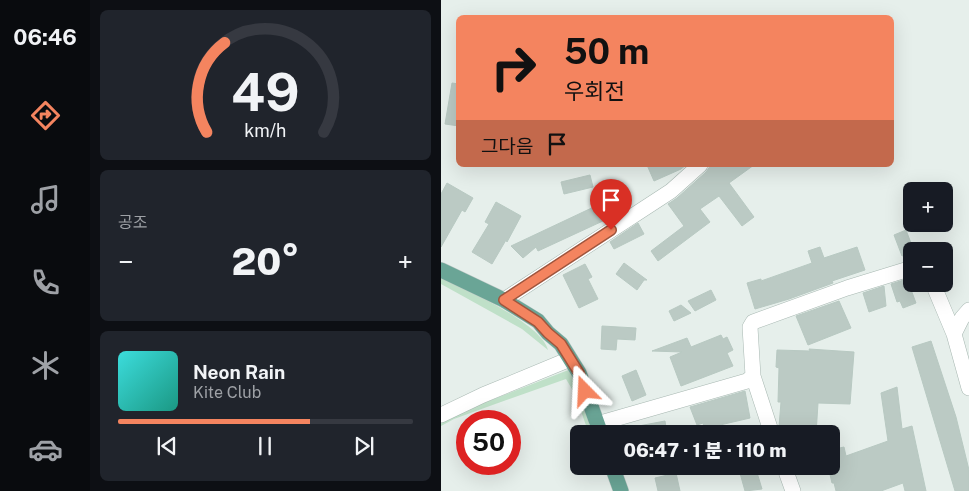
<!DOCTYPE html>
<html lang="ko">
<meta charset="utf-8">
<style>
body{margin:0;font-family:"Public Sans","Noto Sans KR",sans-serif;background:#20242c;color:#f1f3f6;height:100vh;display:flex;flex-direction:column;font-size:19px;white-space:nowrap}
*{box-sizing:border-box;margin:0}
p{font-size:16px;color:#9ea1a6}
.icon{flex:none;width:28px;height:28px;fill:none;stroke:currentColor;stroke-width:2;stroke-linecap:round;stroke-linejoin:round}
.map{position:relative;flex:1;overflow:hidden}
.details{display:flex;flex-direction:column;gap:10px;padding:10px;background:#0d0f14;width:351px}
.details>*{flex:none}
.top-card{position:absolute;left:15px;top:15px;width:438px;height:152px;border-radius:8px;box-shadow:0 5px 20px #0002;background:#f4845f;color:#111;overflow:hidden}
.fabs{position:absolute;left:462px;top:182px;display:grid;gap:10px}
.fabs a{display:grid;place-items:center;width:50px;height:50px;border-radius:8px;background:#171b24;box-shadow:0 5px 20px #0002;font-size:25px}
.speed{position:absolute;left:15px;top:410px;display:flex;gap:10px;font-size:25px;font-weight:700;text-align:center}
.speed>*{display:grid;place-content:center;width:65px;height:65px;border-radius:50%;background:#171b24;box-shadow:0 5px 20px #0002;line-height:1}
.speed .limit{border:8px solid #d22;background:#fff;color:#111}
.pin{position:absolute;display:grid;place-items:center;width:42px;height:42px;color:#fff;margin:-51px -21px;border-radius:50% 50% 50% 0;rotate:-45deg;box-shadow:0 0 5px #0007}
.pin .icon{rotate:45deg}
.me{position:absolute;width:55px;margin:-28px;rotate:339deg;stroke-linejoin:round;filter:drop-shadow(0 0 4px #0008)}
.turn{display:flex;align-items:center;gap:18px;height:105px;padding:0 25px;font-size:22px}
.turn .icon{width:65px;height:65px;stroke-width:2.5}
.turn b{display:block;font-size:35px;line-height:42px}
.then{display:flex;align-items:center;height:48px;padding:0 25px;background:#0003;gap:10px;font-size:19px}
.big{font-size:38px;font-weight:800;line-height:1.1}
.details .tile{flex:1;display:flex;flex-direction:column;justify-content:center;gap:8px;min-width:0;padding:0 18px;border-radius:8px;background:#20242c}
.details .dial{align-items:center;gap:0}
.dial svg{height:130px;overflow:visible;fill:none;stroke:#363941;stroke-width:7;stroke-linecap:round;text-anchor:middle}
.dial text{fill:#f1f3f6;stroke:none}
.song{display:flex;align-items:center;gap:15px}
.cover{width:60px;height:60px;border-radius:8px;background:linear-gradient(135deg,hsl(180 70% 55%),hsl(170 70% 35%))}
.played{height:5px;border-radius:2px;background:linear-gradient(90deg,#f4845f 65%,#363941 65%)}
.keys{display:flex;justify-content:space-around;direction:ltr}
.heat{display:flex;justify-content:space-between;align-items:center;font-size:28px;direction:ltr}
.trip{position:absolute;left:129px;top:425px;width:270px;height:50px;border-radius:8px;background:#171b24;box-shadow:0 5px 20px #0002;font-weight:800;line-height:50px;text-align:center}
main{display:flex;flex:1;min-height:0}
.tabs{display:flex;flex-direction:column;width:90px;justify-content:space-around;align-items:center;background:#090b0e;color:#9ea1a6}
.tabs .icon{width:35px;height:35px}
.tabs .selected{color:#f4845f}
.tabs b{font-size:22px;color:#f1f3f6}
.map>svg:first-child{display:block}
.green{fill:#bfe0c8}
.building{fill:#bbcac4;stroke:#b8c9c2}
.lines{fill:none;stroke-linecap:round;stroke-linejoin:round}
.minor-casing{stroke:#a8b8b2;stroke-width:16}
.major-casing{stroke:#c2cac8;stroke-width:16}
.minor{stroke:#fff;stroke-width:15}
.major{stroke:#6aa596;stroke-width:15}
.route-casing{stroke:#9f563e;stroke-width:12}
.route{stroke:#f4845f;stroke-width:9}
</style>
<main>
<nav class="tabs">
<b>06:46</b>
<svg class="icon selected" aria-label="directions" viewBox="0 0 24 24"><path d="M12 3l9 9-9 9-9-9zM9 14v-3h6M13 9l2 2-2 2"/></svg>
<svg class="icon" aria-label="music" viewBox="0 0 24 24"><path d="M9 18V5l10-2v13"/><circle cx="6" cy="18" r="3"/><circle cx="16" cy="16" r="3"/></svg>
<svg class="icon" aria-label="phone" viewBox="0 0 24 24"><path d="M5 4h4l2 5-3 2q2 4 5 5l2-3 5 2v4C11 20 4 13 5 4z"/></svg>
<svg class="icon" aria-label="climate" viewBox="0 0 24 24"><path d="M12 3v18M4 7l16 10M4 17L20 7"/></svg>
<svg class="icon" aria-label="car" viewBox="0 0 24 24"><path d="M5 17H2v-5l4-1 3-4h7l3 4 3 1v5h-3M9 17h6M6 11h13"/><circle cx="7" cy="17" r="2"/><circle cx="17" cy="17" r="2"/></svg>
</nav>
<section class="details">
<div class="tile dial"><svg viewBox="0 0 100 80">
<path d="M14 69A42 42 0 1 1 86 69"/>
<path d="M14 69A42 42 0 0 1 25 14" stroke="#f4845f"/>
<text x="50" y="56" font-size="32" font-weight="700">49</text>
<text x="50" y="72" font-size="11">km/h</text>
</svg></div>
<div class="tile"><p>공조</p>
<div class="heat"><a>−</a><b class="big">20°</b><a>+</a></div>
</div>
<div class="tile">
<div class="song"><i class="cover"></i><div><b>Neon Rain</b><p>Kite Club</p></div></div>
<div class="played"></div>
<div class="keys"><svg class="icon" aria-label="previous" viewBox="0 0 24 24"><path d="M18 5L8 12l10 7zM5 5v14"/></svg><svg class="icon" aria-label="pause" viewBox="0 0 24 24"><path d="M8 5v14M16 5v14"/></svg><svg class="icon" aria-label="next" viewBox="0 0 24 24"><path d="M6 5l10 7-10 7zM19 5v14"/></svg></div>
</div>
</section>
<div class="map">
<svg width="528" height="491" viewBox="0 0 528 491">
<rect width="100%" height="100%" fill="#e6efeb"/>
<path class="green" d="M0 277C24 289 101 324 107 350L81 329 0 284Z
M130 369 153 434H148L134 394 125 379 46 407 13 419 0 426V421L7 417Z"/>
<path class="building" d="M11 83 18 84V126L4 124Z
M206 165H245L240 169 213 181Z
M270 165H313L288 183 313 217 301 226 278 196 259 209 269 222 217 261 210 251 243 226 227 204 236 198 265 172Z
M149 175 152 187 123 194 120 182Z
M6 183 32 198 24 212 21 210 0 247V194Z
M55 202 80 216 66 242 65 240 51 264 31 252 48 224 44 222Z
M157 205 164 220 97 251 95 247 82 258 70 246Z
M197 223 203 234 173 249 169 242Z
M465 230 473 251 461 256 453 235Z
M379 247 383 258 416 247 424 270 391 281 392 283 348 299 314 309 306 283 320 279V281L371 263 367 251Z
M183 263 206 280H203L196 290 175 274Z
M144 264 151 277 147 279 157 299 138 308 122 275Z
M466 279 475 303 462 308 459 301 456 302 450 284Z
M443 286 445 306 428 312 422 293Z
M270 290 275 300 254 311 247 301Z
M398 301 410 328 367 345 355 316Z
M240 305 250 313 233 321 228 311Z
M161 326 195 328 194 340 176 339 175 350 160 349Z
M280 335 282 339 286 337 292 350 286 353 292 366 240 386 229 357 241 352 211 351 246 338 250 347Z
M490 341 515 417 528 470V491H514L471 347Z
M368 349 413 352 409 404 377 403 375 434H340L338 427 340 402H337L338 368 335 367 336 350 369 351Z
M195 370 205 395 191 401 181 376Z
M456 387 461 429 471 426 485 491H464L462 483 440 491H395L393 483H391L387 466H390V450L403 447 405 456 447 441 440 393Z
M304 391 309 418 279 425 282 434H265L262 423 256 425 249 407Z
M224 421 226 434H188L187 428Z
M297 466H314L321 489 304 491Z
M235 473 239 491H217L214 478Z"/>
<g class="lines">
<g class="minor-casing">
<path id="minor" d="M492 284 513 334 528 388
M63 300 230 191 259 165
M513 334 521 318 528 310
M312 376 331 434
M0 415 42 395 129 359
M156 424 306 381 312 376 309 327 312 322 406 288 471 268
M343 466 352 491"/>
</g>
<g class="major-casing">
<path id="major" d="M0 270 63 300 97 321 107 333 120 344 138 373 160 434
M171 466 180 491"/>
</g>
<use href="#minor" class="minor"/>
<use href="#major" class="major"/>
</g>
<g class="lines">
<g class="route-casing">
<path id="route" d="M144 391 138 373 120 344 107 333 97 322 63 300 170 230"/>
</g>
<use href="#route" class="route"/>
</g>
</svg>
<div class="fabs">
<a>+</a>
<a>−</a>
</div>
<div class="speed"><div class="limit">50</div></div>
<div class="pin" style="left:170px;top:230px;background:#d93025"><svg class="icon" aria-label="arrive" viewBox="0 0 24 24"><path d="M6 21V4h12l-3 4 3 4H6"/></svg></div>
<svg class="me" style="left:144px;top:391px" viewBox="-20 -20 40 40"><path d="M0-17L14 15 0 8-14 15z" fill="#f4845f" stroke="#fff" stroke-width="4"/></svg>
<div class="trip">06:47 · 1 분 · 110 m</div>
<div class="top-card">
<div class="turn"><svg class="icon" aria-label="right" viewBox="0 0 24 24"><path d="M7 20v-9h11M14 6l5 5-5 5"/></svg><div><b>50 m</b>우회전</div></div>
<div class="then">그다음<svg class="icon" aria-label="arrive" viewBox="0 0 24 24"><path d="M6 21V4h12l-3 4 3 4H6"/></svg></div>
</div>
</div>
</main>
